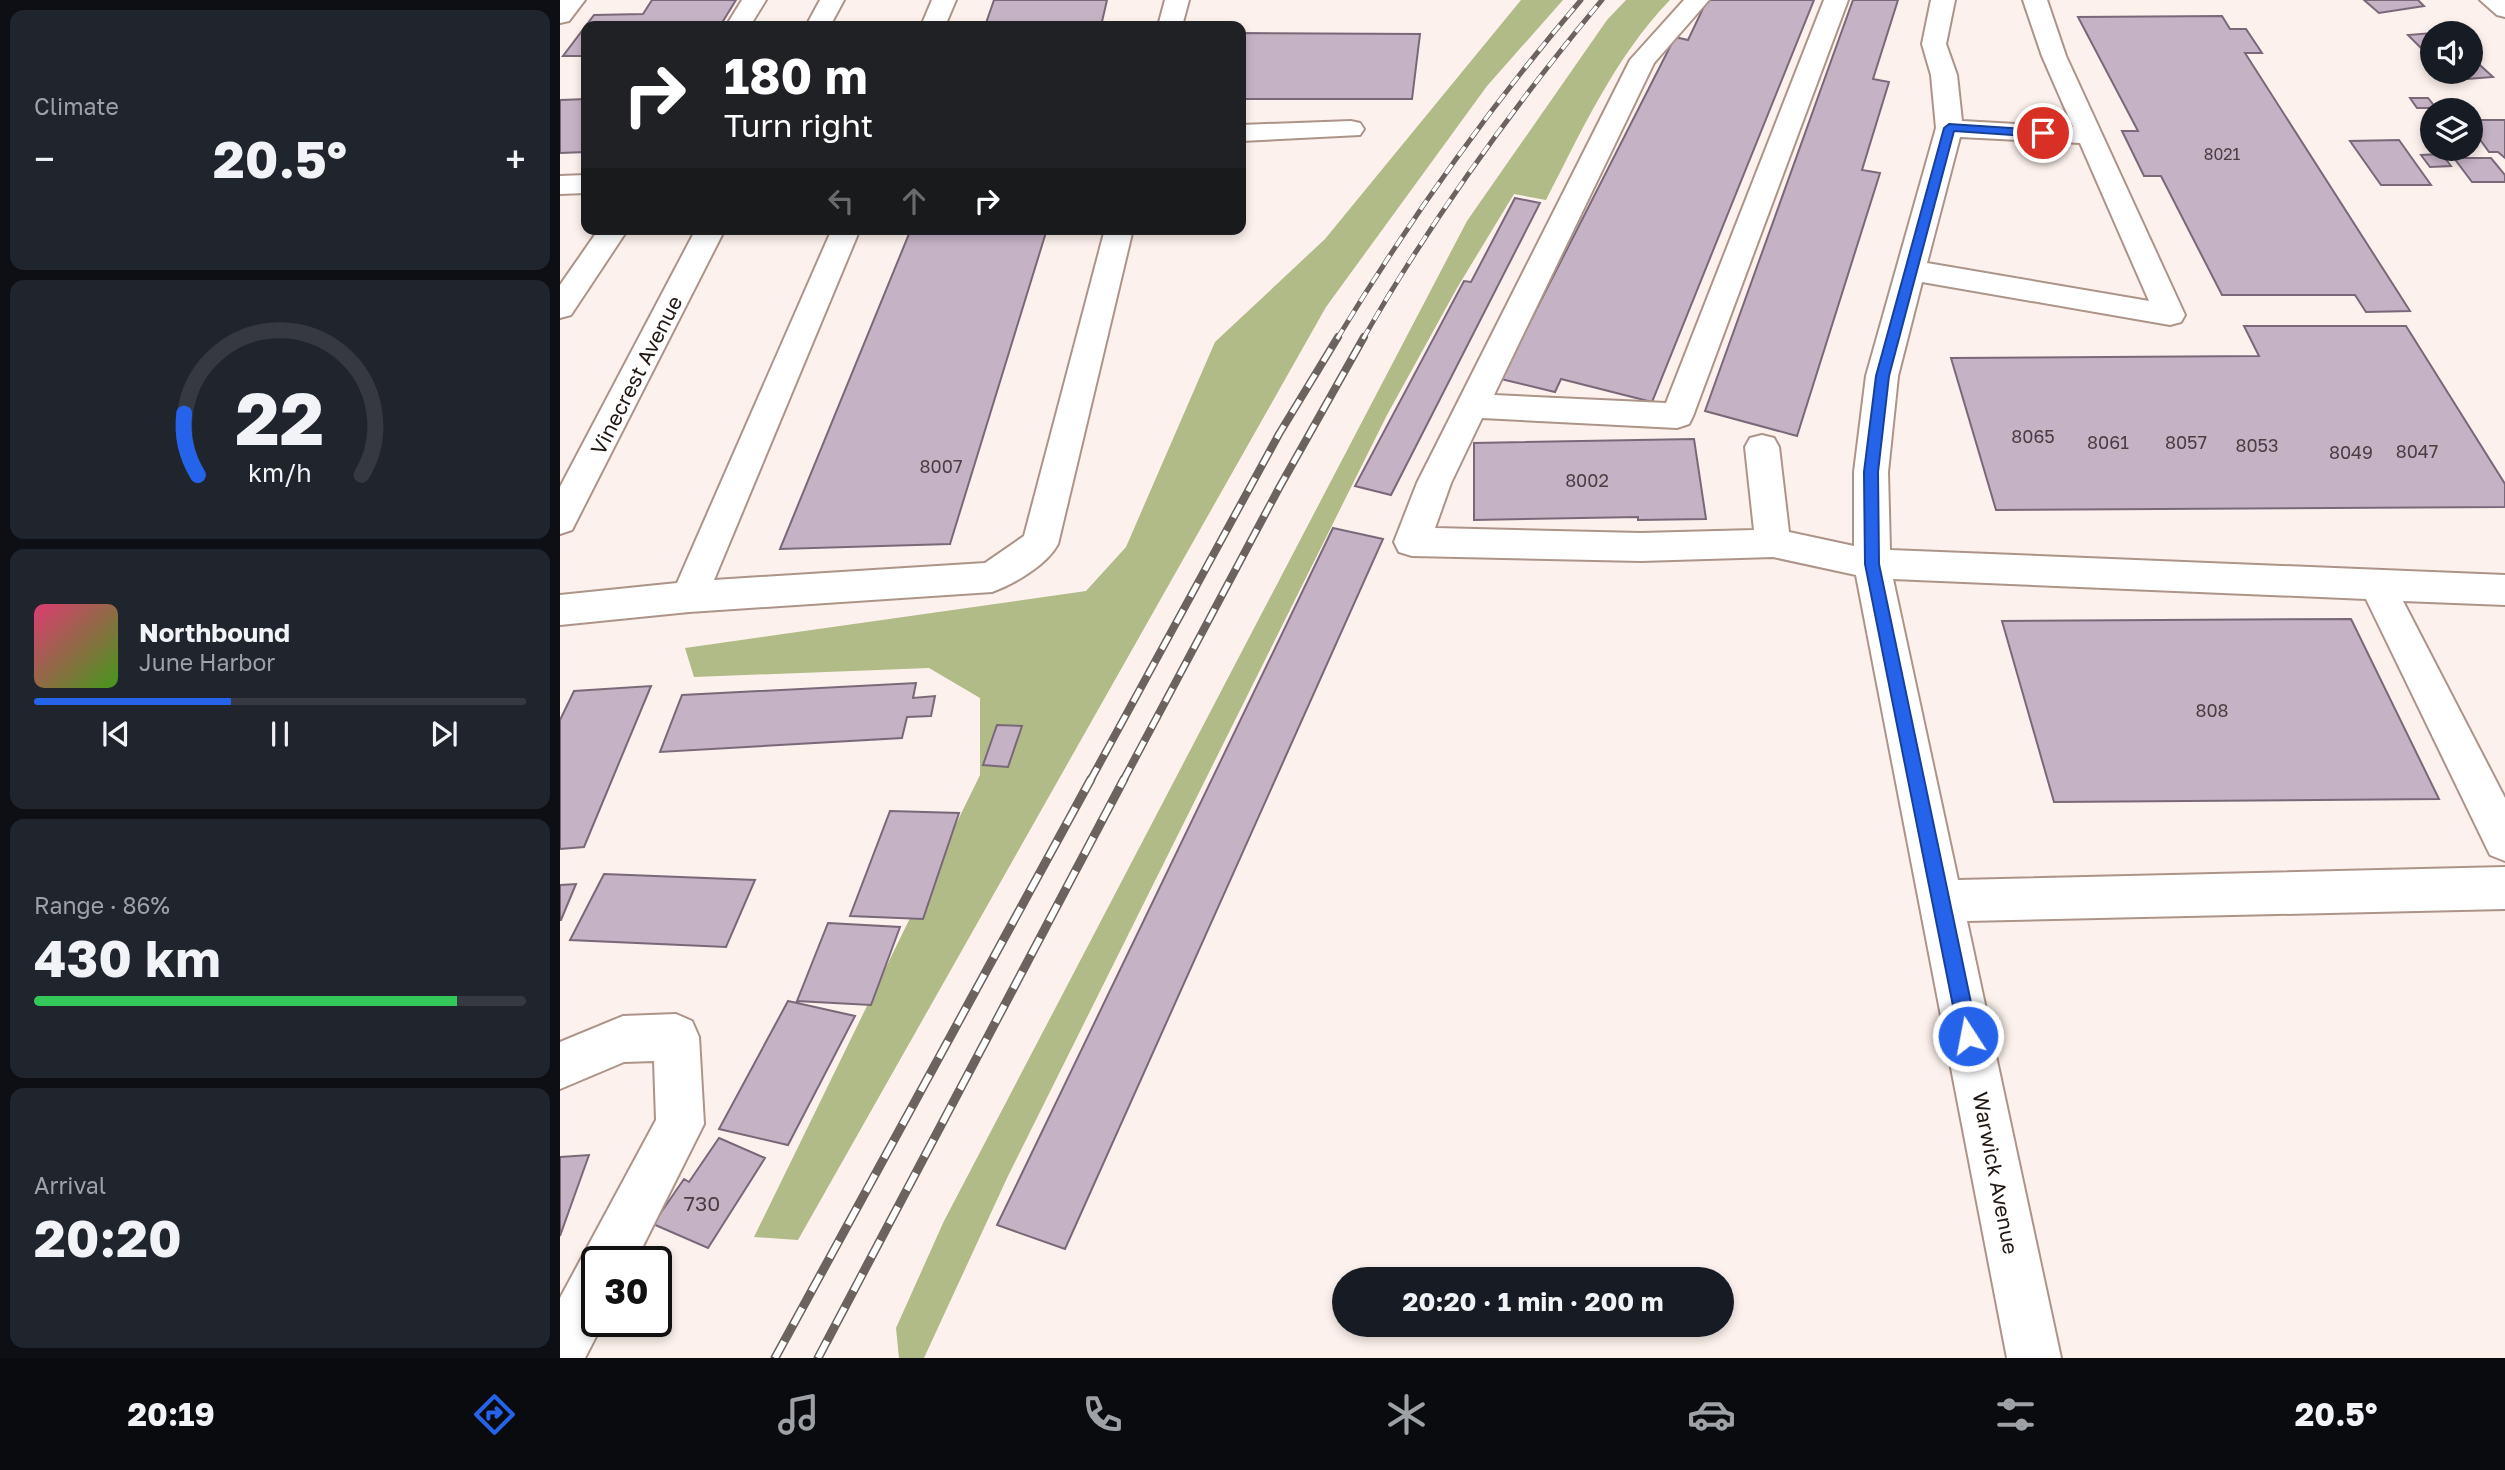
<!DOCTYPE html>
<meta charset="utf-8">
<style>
body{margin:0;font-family:"Golos Text",sans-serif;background:#20242c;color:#f1f3f6;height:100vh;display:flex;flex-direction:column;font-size:26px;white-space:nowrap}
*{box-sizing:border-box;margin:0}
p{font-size:23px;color:#9ea1a6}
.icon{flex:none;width:38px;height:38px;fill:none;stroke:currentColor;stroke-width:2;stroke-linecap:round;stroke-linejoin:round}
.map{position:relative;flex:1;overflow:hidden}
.sheet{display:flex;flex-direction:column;gap:10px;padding:10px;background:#0d0f14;width:560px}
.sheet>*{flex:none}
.guide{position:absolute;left:21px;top:21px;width:665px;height:214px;border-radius:14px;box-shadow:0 4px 10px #0003;background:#202124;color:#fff;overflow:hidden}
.fabs{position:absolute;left:1860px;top:21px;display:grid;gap:14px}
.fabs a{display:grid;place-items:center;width:63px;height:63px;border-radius:50%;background:#171b24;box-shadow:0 4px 10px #0003;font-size:35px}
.speed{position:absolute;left:21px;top:1246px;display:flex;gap:14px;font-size:35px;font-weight:700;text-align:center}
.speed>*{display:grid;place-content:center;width:91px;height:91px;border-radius:50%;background:#171b24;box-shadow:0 4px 10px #0003;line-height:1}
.speed .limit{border:4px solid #111;border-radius:10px;background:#fff;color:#111}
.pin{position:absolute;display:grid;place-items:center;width:60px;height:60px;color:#fff;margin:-30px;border:4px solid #fff;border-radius:50%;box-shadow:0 2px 7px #0007}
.me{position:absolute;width:77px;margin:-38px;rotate:349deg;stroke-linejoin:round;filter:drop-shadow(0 0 5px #0008)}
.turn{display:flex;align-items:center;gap:24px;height:147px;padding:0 28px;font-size:32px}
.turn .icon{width:91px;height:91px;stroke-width:2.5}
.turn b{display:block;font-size:49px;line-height:60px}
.lanes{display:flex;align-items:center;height:66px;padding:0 28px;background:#0003;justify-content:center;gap:35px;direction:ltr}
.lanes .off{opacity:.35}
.big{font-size:52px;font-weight:700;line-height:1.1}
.sheet .tile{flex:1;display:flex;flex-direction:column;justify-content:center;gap:10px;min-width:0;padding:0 24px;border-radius:14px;background:#20242c}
.sheet .dial{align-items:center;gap:0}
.dial svg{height:182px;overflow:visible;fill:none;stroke:#363941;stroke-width:7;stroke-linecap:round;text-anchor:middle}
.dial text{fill:#f1f3f6;stroke:none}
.song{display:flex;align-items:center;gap:21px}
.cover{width:84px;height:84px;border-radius:10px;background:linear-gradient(135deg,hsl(340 70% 55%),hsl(100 70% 35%))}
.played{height:7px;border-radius:4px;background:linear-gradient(90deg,#2563eb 40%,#363941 40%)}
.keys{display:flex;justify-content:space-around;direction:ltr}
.heat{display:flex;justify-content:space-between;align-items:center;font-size:38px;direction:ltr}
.charge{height:10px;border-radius:5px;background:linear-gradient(90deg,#34c759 86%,#363941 0)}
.trip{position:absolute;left:772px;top:1267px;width:402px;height:70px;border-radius:35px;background:#171b24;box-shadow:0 4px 10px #0003;font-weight:700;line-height:70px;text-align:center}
.menu{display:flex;height:112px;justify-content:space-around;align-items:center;background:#090b0e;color:#9ea1a6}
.menu .icon{width:49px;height:49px}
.menu .current{color:#2563eb}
.menu b{font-size:32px;color:#f1f3f6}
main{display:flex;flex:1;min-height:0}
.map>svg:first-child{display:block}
.forest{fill:#b0bb87}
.building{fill:#c6b2c5;stroke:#7a6879;stroke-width:2}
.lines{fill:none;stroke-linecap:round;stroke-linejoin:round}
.minor-casing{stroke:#ad9488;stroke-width:4}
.minor{fill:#fff;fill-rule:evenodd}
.rail-far2-casing{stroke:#6c625e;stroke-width:5}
.rail-far1-casing{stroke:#6c625e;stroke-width:8}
.rail-casing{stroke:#6c625e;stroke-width:9}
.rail-far2{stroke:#fff;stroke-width:3.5;stroke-dasharray:11;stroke-linecap:butt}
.rail-far1{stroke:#fff;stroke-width:5;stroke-dasharray:15;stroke-linecap:butt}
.rail{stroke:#fff;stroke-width:6;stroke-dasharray:19;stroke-linecap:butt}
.route{fill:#2563eb;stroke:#184099;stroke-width:2}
.labels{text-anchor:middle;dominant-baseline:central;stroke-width:7;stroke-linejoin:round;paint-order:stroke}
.far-number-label{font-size:16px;fill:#4a3e40}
.number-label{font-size:18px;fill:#4a3e40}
.street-label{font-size:21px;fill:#211713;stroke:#fff}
.near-number-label{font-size:21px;fill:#4a3e40}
</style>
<main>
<section class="sheet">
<div class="tile"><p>Climate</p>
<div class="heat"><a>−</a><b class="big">20.5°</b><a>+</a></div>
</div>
<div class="tile dial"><svg viewBox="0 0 100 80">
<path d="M14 69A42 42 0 1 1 86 69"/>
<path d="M14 69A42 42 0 0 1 8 42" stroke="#2563eb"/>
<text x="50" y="56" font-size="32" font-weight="700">22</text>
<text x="50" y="72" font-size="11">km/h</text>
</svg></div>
<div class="tile">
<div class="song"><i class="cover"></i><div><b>Northbound</b><p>June Harbor</p></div></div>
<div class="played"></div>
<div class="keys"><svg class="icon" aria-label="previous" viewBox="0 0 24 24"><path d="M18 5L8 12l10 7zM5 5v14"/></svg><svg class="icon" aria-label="pause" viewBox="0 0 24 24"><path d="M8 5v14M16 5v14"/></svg><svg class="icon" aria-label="next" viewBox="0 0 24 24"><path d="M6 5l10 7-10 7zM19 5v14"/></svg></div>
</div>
<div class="tile"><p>Range · 86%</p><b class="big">430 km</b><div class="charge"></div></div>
<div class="tile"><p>Arrival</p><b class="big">20:20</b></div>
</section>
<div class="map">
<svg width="1945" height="1358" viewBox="0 0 1945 1358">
<rect width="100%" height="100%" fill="#fcf1ec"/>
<path class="forest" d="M961 0H1003L927 86 766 307 238 1240 194 1237 420 775V698L369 668 134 677 125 648 526 591 566 547 655 342 765 239Z
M1066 0H1110C1055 57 1022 130 986 200L954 194 897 288 827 415 448 1176 364 1358H339L336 1328 384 1221 907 221 1047 20Z"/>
<path class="building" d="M92 0H176L160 26H26V56H3L34 15 83 14Z
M434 0H547L541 26H425Z
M1147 0H1254L1092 402 1001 379 995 392 941 379 1115 37 1128 40Z
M1293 0H1338L1313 79 1329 82 1302 170 1320 173 1237 436 1145 411Z
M1804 0H1858L1864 6 1819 13Z
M1662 16 1670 29H1686L1702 53H1685L1850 311 1806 312 1795 295H1662L1601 176H1584L1562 131H1578L1518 17Z
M681 33 860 34 852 99H681Z
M1872 33V59L1848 35Z
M1911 57 1933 77 1894 80 1885 72H1911Z
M1850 98H1868L1876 108H1857Z
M26 99V152L0 153V100Z
M1911 120H1945V158L1938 152H1929L1911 127Z
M1839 140 1871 185H1821L1790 141Z
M1882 154 1891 166 1870 167 1861 155Z
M1894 158H1931L1945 175V182H1912Z
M955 198 980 203 831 495 795 486 904 281 911 282Z
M351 229H487L390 544 220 549Z
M1684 326H1846L1945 484V507L1436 510 1391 358 1699 356Z
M1134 439 1146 519 1078 520V517L914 520V443Z
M773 528 823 539 505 1249 437 1225Z
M1791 619 1879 799 1494 802 1442 621Z
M356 683 353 698 375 696 371 716 347 717 342 738 100 752 122 695Z
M91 686 24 847 0 849V720L14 691Z
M437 725 462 726 448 767 423 765Z
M330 811 399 813 363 919 290 916Z
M44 874 195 880 166 947 10 940Z
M16 884 1 920H0V885Z
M268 923 340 927 311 1005 237 1001Z
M228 1001 295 1016 228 1145 159 1129Z
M159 1138 205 1158 148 1248 93 1224 124 1179 129 1182Z
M29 1155 0 1236V1157Z"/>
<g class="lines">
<g class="minor-casing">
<path id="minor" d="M25 0 9 21 0 23V0Z
M182 0H206L190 26H166Z
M260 0H284L270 26H246Z
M372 0H396L385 26H361Z
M605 0H629L622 26H598Z
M1124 0H1149L1094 63 934 395 1106 403 1264 0H1288L1133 416 1129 424 1117 428 922 418 891 483 875 528 1081 533 1194 530 1185 447 1190 438 1202 435 1214 438 1219 447 1229 532 1294 546V472L1306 376 1376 128 1371 75 1362 44 1371 0H1395L1386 44 1397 75 1402 121 1513 127 1482 56 1463 0H1487L1506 56 1625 315 1621 322 1610 325 1362 282 1338 376 1328 472 1330 550 1945 575V605L1843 601 1945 798V861L1930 855 1806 599 1333 579 1398 880 1945 867V909L1407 921 1501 1358H1447L1296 575 1213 557 1081 561 852 556 839 552 834 542 857 483 1070 60ZM1400 137 1520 143 1589 301 1367 263Z
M1920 0H1945V17L1937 15Z
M791 121 800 123 804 129 800 135 681 141V125Z
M26 175V193L0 194V176Z
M39 229H68L11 315 0 318V285Z
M136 229H165L12 530 0 534V487Z
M272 229H300L154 580 425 563 464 536 545 229H573L498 544C487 565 454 584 432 592L129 612 0 625V595L117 583Z
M116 1014 132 1021 139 1037 144 1124 75 1262H37V1321H44L25 1358H0V1298L96 1120 94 1061 64 1062 0 1089V1042L63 1016Z"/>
</g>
<use href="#minor" class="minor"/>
<g class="rail-far2-casing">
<path id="rail-far2" d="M777 339C850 219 930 106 1021 0
M803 339C872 218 953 107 1042 0"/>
</g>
<g class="rail-far1-casing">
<path id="rail-far1" d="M530 781 719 434 778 337
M563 781 719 488 804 337"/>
</g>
<g class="rail-casing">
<path id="rail" d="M215 1358 531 779
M258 1358 564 779"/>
</g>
<use href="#rail-far2" class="rail-far2"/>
<use href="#rail-far1" class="rail-far1"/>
<use href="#rail" class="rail"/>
</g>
<path class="route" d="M1389 124 1483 130 1489 133 1483 137 1394 131 1329 376 1318 472 1319 564 1418 1036 1415 1042 1408 1045 1402 1042 1399 1036 1305 564 1304 472 1316 376 1384 128Z"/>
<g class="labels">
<g class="far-number-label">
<text x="1662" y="154">8021</text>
</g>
<g class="number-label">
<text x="1473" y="436">8065</text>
<text x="1548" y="442">8061</text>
<text x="1626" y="442">8057</text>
<text x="1697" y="445">8053</text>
<text x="1857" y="451">8047</text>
<text x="1791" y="452">8049</text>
<text x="381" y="466">8007</text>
<text x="1027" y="480">8002</text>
<text x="1652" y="710">808</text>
</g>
<g class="street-label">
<text transform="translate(76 375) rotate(-63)">Vinecrest Avenue</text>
<text transform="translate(1436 1173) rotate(79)">Warwick Avenue</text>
</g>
<g class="near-number-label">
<text x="142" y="1203">730</text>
</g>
</g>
</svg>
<div class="fabs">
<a><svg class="icon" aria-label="sound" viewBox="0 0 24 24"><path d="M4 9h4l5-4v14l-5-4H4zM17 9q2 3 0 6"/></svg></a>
<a><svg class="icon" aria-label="layers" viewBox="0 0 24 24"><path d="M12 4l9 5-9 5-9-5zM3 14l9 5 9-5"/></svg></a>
</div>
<div class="speed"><div class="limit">30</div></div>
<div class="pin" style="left:1483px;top:133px;background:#d93025"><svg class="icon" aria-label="arrive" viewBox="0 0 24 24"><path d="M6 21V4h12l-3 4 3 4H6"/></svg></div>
<svg class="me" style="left:1408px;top:1036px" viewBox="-20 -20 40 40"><circle r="17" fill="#2563eb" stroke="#fff" stroke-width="3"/><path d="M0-11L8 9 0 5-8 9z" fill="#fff"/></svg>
<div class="trip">20:20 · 1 min · 200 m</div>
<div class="guide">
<div class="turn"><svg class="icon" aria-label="right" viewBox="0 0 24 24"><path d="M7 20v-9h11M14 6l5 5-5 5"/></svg><div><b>180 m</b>Turn right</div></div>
<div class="lanes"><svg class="icon off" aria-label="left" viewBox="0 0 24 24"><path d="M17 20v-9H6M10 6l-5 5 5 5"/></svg><svg class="icon off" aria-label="ahead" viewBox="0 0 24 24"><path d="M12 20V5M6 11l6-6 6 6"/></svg><svg class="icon" aria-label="right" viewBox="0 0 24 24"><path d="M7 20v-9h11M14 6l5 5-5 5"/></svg></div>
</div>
</div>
</main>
<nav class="menu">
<b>20:19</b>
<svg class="icon current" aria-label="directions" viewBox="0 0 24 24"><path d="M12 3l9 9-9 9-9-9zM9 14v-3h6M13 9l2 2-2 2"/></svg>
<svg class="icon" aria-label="music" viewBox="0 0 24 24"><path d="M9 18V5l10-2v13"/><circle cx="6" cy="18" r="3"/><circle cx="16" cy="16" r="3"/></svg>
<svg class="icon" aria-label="phone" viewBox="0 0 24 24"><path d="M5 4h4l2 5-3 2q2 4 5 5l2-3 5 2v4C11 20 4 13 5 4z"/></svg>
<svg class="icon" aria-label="climate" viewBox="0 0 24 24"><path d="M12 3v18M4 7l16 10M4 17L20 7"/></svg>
<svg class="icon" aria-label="car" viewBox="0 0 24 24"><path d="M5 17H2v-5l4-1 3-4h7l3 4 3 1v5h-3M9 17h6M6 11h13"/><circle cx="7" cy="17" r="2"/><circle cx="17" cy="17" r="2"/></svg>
<svg class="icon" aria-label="filters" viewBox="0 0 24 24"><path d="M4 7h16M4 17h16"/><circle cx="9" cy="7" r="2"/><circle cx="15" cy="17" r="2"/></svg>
<b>20.5°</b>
</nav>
